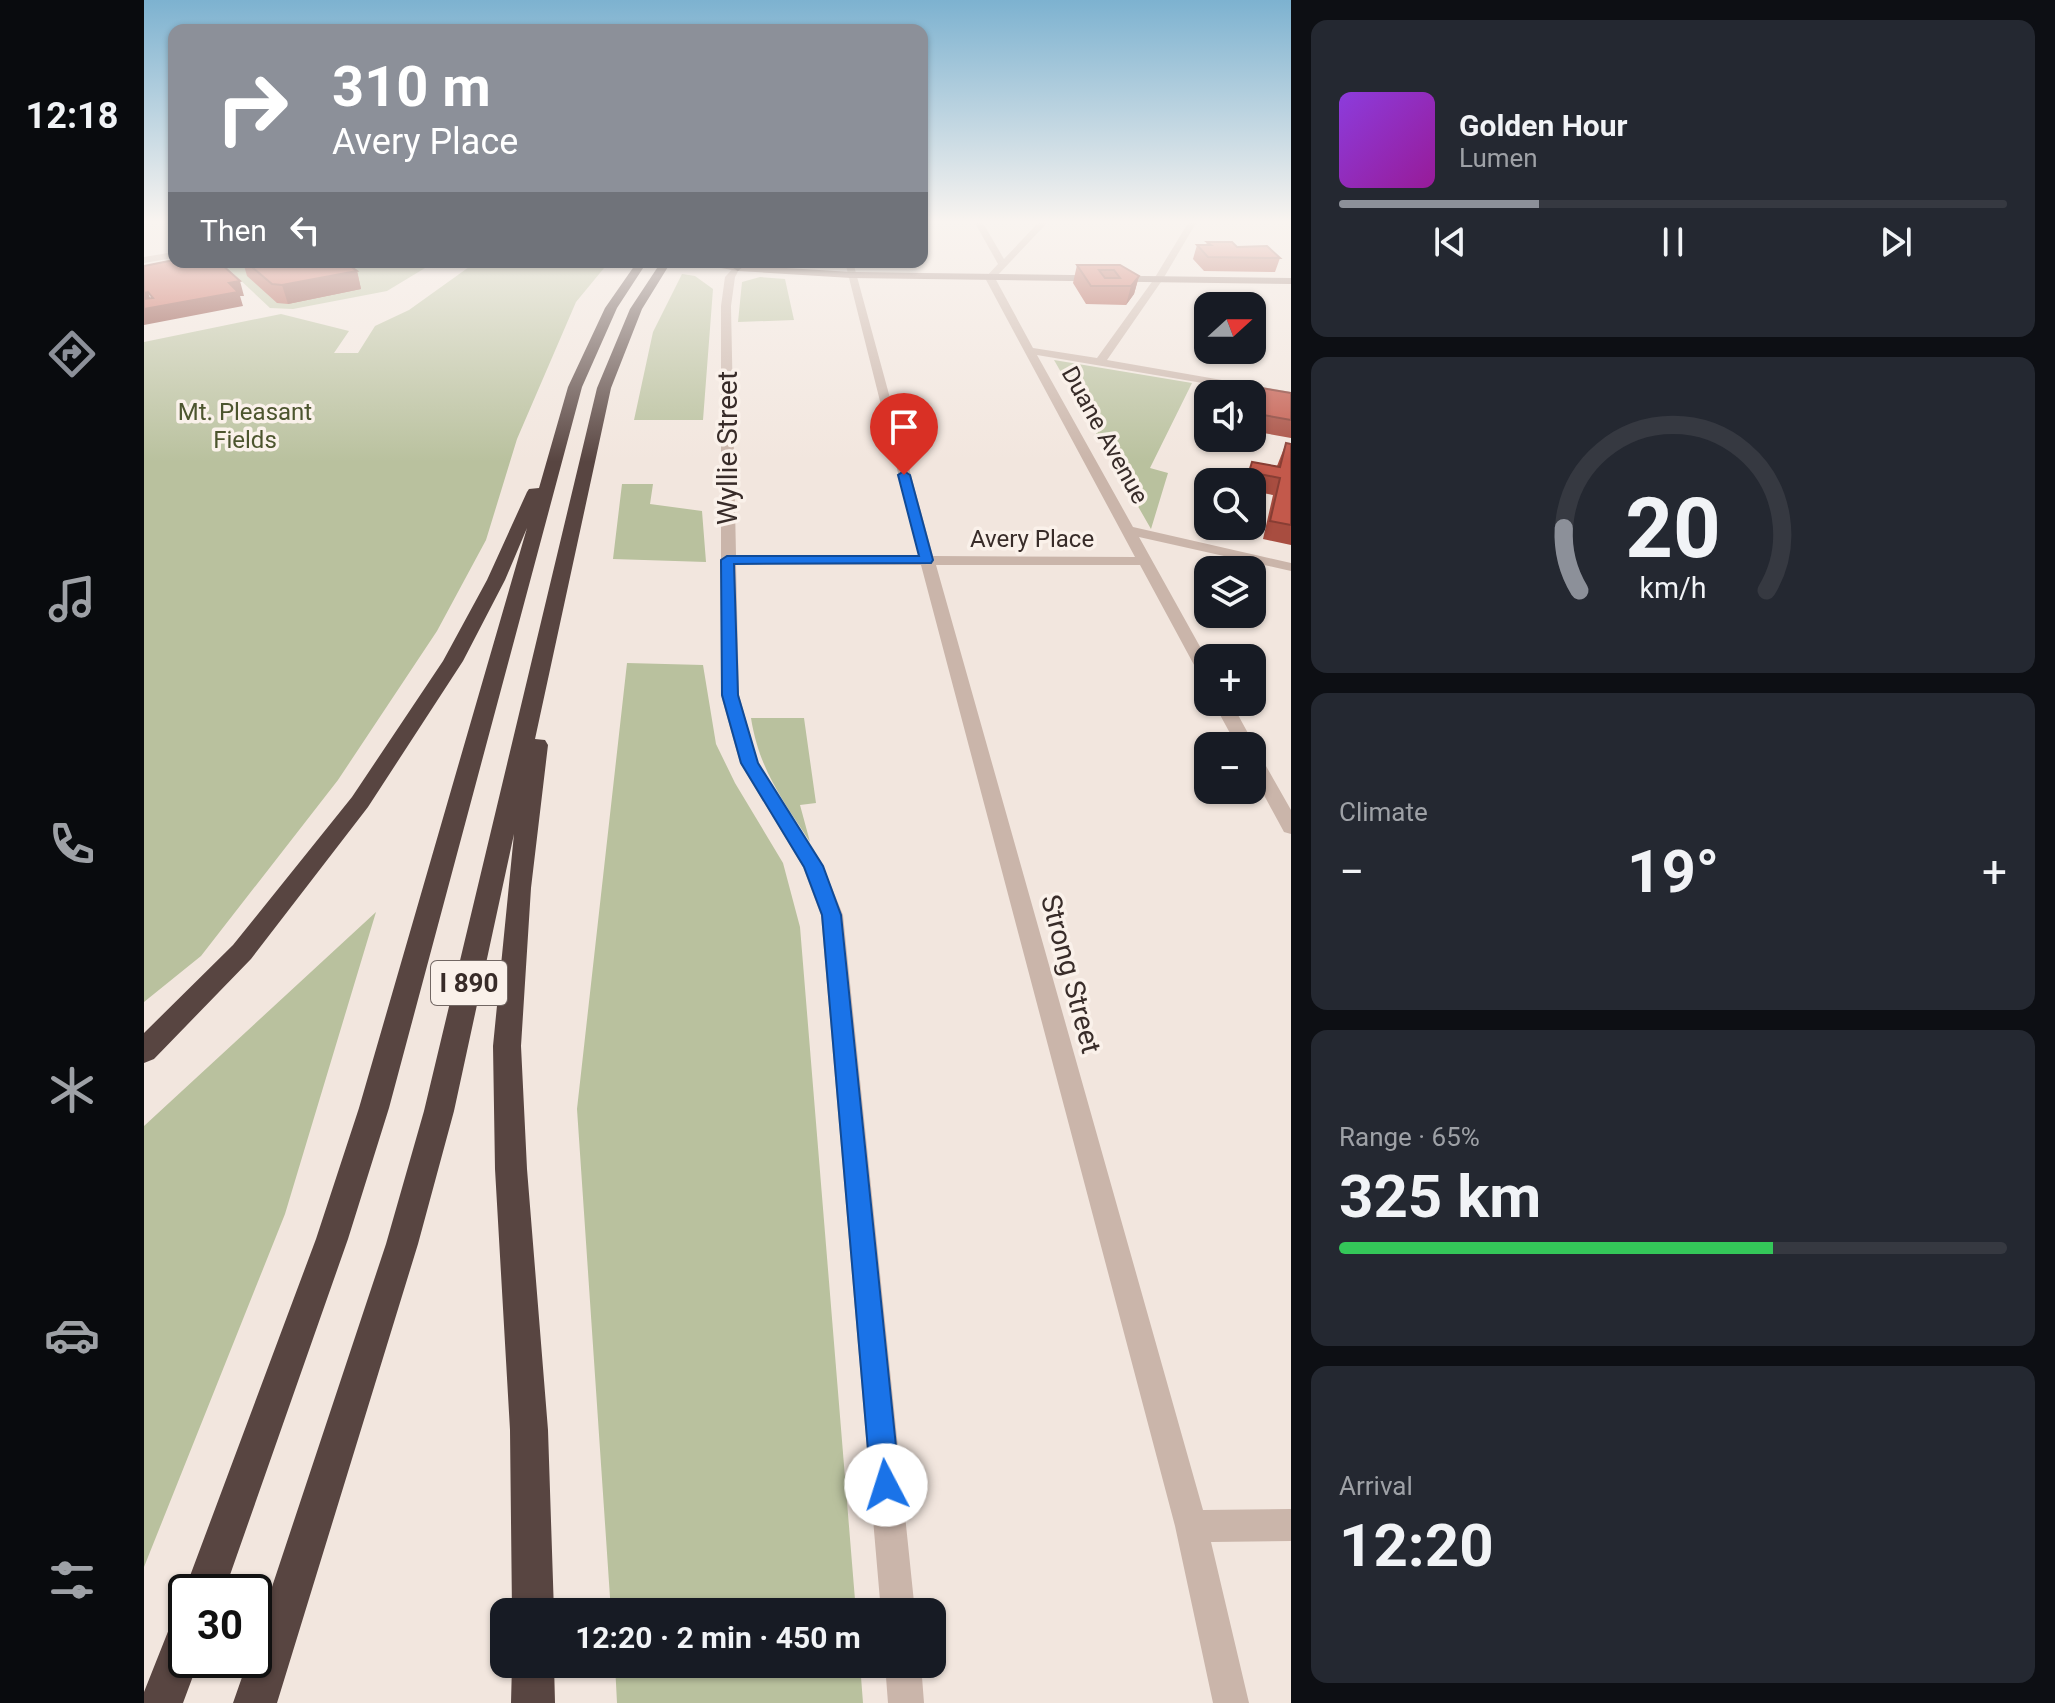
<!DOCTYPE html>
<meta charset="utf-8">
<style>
body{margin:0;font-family:Roboto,sans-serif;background:#242831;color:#f1f3f6;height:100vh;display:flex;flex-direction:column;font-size:30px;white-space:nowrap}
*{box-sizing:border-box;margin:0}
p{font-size:26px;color:#9ea1a6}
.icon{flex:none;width:44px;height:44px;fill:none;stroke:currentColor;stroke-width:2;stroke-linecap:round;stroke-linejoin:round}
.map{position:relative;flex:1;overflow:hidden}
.sheet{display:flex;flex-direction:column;gap:20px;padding:20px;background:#0d0f14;width:764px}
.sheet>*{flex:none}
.hud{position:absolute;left:24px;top:24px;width:760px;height:244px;border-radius:16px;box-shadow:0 2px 6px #0004;background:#8c9099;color:#fff;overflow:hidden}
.needle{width:52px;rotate:69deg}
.tools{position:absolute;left:1050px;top:292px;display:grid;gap:16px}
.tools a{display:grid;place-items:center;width:72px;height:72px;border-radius:16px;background:#171b24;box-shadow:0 2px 6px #0004;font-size:40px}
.speed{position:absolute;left:24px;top:1574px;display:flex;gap:16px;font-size:40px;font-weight:700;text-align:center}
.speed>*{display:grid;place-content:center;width:104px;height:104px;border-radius:50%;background:#171b24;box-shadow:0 2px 6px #0004;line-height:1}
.speed .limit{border:4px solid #111;border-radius:12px;background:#fff;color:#111}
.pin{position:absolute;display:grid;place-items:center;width:68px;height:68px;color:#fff;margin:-82px -34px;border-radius:50% 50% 50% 0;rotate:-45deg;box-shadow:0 0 8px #0007}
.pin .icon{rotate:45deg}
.me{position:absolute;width:88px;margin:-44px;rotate:355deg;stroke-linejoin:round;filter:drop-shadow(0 0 6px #0008)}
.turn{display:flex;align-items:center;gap:28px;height:168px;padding:0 32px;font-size:36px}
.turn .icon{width:104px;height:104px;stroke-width:2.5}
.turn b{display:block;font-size:56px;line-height:68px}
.then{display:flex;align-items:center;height:76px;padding:0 32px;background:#0003;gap:16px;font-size:30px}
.big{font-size:60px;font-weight:700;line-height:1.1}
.sheet .widget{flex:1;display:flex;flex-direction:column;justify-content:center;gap:12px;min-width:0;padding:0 28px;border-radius:16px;background:#242831}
.sheet .dial{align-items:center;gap:0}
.dial svg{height:208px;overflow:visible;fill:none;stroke:#363941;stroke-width:7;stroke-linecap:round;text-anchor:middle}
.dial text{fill:#f1f3f6;stroke:none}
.song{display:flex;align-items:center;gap:24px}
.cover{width:96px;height:96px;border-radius:12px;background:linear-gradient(135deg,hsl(270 70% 55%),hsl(300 70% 35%))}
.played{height:8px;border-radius:4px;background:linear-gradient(90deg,#8c9099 30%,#363941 30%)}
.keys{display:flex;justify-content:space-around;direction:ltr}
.heat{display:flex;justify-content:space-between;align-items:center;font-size:44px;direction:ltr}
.charge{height:12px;border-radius:6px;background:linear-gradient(90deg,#34c759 65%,#363941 0)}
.trip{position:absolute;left:346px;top:1598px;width:456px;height:80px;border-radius:16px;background:#171b24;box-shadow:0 2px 6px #0004;font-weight:700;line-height:80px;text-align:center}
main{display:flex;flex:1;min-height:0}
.tab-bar{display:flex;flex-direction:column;width:144px;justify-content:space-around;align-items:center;background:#090b0e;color:#9ea1a6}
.tab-bar .icon{width:56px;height:56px}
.tab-bar .on{color:#8c9099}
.tab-bar b{font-size:36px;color:#f1f3f6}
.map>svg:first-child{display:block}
.green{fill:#b9c19e}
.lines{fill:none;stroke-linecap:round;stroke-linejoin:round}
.street{fill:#cab5aa;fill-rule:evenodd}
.secondary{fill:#9e837b;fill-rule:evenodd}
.highway{fill:#584541;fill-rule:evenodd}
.wall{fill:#a84d40}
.shaded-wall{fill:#883e34}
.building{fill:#c3594b;stroke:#883e34;stroke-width:2;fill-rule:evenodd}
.route{fill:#1a73e8;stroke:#114b97;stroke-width:2}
.labels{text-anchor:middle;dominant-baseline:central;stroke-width:7;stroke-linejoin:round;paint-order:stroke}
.far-park-label{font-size:24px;fill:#4c552e;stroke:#faf1ea}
.far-street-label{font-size:24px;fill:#382c29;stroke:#faf1ea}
.shield{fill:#faf1ea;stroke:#726763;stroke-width:2}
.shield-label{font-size:26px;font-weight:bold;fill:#382c29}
.street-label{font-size:28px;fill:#382c29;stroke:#faf1ea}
</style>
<main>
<nav class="tab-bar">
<b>12:18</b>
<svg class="icon on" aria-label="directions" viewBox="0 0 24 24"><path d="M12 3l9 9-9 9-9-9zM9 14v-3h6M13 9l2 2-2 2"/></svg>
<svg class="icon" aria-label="music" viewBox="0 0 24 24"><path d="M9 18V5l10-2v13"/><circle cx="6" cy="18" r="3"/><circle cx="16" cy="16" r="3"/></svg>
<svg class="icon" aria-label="phone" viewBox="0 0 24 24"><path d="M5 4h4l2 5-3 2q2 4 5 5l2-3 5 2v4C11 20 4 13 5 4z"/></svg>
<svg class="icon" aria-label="climate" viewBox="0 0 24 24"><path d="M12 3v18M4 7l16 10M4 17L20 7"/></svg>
<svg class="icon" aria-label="car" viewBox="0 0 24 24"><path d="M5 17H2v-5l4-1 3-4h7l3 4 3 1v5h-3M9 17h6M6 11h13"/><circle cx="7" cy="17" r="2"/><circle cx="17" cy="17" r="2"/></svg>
<svg class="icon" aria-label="filters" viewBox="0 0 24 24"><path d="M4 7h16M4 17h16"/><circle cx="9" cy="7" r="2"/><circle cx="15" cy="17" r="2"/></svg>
</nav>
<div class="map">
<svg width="1147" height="1703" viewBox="0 0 1147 1703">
<rect width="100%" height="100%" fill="#f2e6de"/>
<path class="green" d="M77 262 251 265 254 262H291L243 291 149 309 126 308Z
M332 262H465L432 302 373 439 342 540 293 631 194 780 57 956 0 1002V342L137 314 205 331 190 353H214L231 326 265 310Z
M538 274 551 276 569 289 559 420H490L509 332Z
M616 277 641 279 650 320 594 322 598 282Z
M910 360 1048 383 1006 468 1024 473 1007 529Z
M478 484H509L506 504 558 511 562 562 469 559Z
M483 663 559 665 572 744 591 783 639 863 656 927 712 1612H467L433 1109Z
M607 718H660L672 803 656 805 666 842C638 799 615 769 607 718Z
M232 912 141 1214 0 1567V1126Z
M471 1664H716L719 1703H473Z"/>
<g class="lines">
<path class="street" d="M21 223H30V229Z
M831 223H839L860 259 894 223H903L851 278 889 348 953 358 1010 279 1044 223H1052L1019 279 963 360 1147 392V398L893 355 989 527 1147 563V571L995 537 1064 661V681L1056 676 996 565H792L1059 1510 1147 1509V1541L1067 1542 1105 1703H1069L1031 1526 777 565 592 564 595 695 614 763 679 866 699 915 771 1612H737L677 915 659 867 596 763 577 695V306L581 277 591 266H597L591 277 587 306 592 556H775L701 262H709L789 556 991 557 841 278 854 264Z
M30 252V258L0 263V257Z
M1069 702H1087L1111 746 1108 750 1114 752 1147 810V834L1140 832 1108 773V746H1093Z
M741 1664H777L780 1703H744Z"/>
<path class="secondary" d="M543 262 707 272 1147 278V284L707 278 594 271Z"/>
<path class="highway" d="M493 262H503L473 308 438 387 245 1108 204 1239 80 1592H42V1598L40 1592 172 1239 215 1108 383 528 361 580 319 661 224 807 107 959 10 1059 0 1063V1033L89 945 208 797 299 661 343 580 383 492 385 489 395 488 424 387 461 308Z
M517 262H527L498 309 467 388 391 739 401 740 404 745 387 888 377 1046 383 1169 404 1430 410 1612H368L366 1430 351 1169 349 1046 370 834 310 1111 274 1244 133 1703H89L104 1660H110V1641L242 1244 280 1111 453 388 486 309Z
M594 262H605L594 271 589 268Z
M42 1618V1660H55L39 1703H0V1692L27 1624Z
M368 1664H410L411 1703H367Z"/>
</g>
<path class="wall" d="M1063 242 1093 247 1136 258 1131 272 1060 271 1049 259 1053 245H1062Z
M99 262H201L213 271 217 289 144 304 133 303 103 276Z
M933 265H976L995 276 990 294 982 305 942 304 929 283Z
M1147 393V438L1108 431V396Z
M1142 443 1147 444V545L1119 539 1129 495 1108 491V482H1101L1108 462 1133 466Z"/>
<path class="shaded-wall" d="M213 271 217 289 144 304 138 285Z
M995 276 990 294 982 305 987 286Z
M96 281 100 296H96L99 306 0 325V309L85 283Z
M4 292 9 307 0 309V293Z"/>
<path class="building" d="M1063 242H1088L1093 247 1123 246 1136 258 1064 257 1053 245H1067Z
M30 260V262H75L96 281 85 283 94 292 0 309V299L9 298 4 292 0 293V266Z
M102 262H201L213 271 138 285 128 284Z
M933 265H976L995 276 987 286H947ZM955 270H970L976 278H961Z
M1111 387 1147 393V420L1108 413V396Z
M1142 443 1147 444V525L1126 521 1136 478 1105 472 1108 462 1136 467Z"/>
<linearGradient id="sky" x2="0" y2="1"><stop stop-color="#7db2d0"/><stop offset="0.48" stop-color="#f9f4f0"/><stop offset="1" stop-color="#f9f4f0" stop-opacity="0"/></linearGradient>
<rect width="1147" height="462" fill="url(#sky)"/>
<path class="route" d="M760 471 766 475 789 560 787 563 590 564 594 695 614 763 679 866 697 915 756 1485 752 1495 742 1500 732 1495 727 1485 678 915 660 867 597 763 578 695 577 560 583 556H775L754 475Z"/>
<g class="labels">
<g class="far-park-label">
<text x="101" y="412">Mt. Pleasant<tspan x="101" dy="28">Fields</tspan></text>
</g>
<g class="far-street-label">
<text transform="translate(961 435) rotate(61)">Duane Avenue</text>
<text x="888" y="539">Avery Place</text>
</g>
<rect class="shield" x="287" y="961" width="76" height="44" rx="6"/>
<g class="shield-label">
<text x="325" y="983">I 890</text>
</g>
<g class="street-label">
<text transform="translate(583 448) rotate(-90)">Wyllie Street</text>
<text transform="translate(927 974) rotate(75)">Strong Street</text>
</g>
</g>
</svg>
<div class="tools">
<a><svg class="needle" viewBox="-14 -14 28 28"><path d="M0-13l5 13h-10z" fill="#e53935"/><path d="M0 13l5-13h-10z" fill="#9ea1a6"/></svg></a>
<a><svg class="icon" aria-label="sound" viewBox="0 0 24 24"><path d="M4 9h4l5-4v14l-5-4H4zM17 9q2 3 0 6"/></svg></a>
<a><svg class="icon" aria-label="search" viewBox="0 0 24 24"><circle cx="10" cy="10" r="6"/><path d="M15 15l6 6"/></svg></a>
<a><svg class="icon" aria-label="layers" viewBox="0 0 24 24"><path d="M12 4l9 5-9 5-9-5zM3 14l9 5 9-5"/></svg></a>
<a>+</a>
<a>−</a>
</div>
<div class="speed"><div class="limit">30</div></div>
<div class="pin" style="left:760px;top:475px;background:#d93025"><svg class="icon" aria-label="arrive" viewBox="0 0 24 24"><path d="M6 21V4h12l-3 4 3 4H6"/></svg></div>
<svg class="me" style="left:742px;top:1485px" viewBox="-20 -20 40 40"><circle r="19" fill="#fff"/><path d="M0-13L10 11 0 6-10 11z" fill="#1a73e8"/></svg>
<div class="trip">12:20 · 2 min · 450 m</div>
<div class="hud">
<div class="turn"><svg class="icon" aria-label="right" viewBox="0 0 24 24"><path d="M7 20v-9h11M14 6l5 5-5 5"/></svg><div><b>310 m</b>Avery Place</div></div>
<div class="then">Then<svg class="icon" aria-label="left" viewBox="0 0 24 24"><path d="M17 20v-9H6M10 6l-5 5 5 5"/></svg></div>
</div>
</div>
<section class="sheet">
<div class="widget">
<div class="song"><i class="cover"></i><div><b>Golden Hour</b><p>Lumen</p></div></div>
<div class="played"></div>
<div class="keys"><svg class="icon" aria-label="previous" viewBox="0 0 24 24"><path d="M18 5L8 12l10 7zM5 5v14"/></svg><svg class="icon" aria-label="pause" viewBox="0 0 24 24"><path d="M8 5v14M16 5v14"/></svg><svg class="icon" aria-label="next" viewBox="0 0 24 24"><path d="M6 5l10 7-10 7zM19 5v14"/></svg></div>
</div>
<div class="widget dial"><svg viewBox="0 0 100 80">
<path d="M14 69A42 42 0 1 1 86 69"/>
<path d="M14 69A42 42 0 0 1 8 45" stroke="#8c9099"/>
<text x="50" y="56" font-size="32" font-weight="700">20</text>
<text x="50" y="72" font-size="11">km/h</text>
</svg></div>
<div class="widget"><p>Climate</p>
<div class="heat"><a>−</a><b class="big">19°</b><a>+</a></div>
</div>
<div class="widget"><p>Range · 65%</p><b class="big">325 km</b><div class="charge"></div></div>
<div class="widget"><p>Arrival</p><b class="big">12:20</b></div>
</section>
</main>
